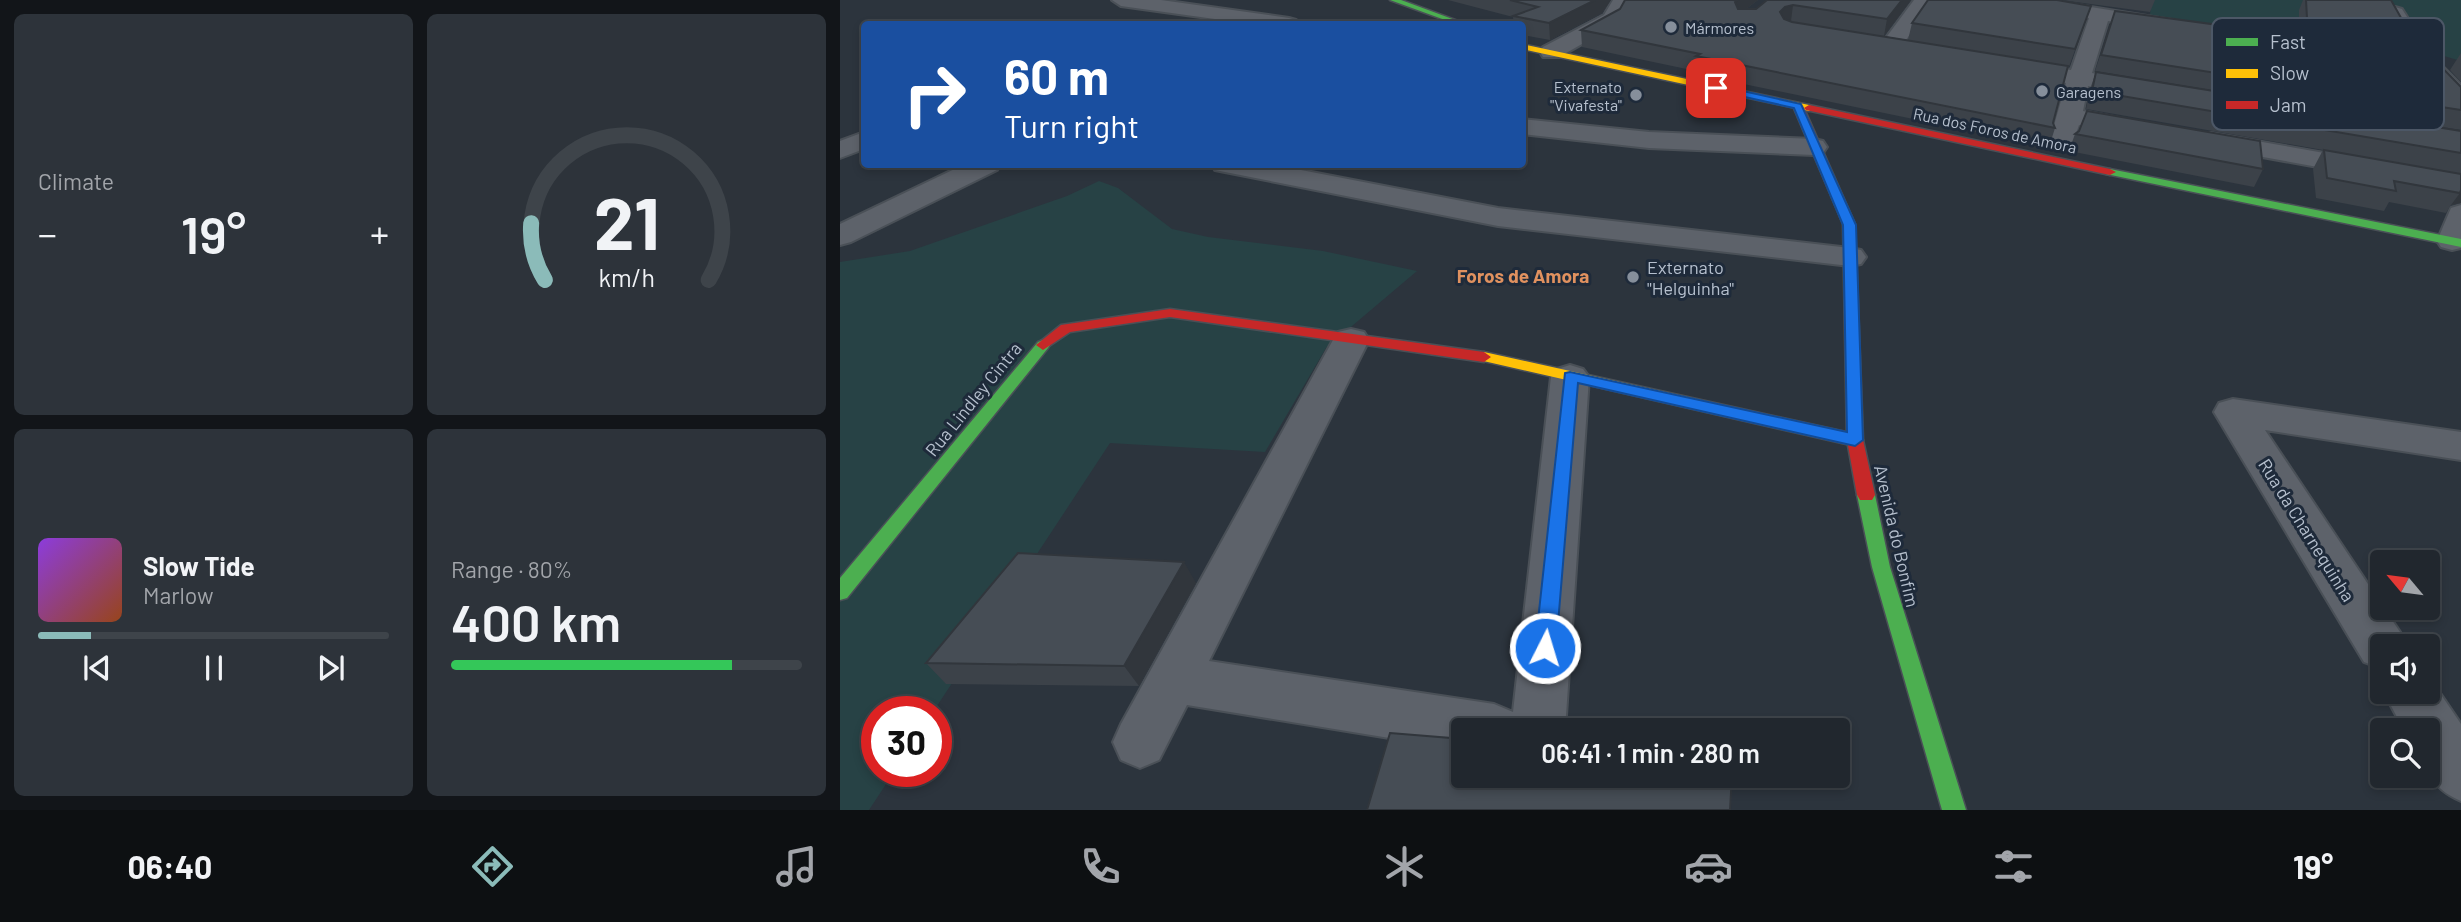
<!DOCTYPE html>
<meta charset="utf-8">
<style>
body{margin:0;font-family:Barlow,sans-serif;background:#2d333a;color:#f1f3f6;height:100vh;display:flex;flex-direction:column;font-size:26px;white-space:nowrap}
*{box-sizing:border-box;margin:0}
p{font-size:23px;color:#a2a5aa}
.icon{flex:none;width:38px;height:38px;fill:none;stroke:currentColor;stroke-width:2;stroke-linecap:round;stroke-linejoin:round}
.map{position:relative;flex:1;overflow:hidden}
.sheet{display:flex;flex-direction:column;gap:14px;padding:14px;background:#121519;width:840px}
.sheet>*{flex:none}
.banner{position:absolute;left:21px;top:21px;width:665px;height:147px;border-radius:7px;box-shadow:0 4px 10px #0003,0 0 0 2px #3e444a;background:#1a4fa0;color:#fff;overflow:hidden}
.needle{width:46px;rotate:299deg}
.tools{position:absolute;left:1530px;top:550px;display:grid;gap:14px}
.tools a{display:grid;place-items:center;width:70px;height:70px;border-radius:7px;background:#21272e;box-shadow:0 4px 10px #0003,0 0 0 2px #3e444a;font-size:35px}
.speed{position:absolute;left:21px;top:696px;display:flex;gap:14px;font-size:35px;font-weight:700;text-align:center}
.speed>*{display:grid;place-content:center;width:91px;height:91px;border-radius:50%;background:#21272e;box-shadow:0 4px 10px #0003,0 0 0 2px #3e444a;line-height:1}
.speed .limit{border:10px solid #d22;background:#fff;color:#111}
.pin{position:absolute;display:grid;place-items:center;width:60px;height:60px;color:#fff;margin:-30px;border-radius:14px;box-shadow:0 4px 10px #0006}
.me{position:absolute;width:77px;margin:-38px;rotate:5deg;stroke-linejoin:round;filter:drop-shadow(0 0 5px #0008)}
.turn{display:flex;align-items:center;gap:24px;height:147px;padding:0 28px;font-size:32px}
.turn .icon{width:91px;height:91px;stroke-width:2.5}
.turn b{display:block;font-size:49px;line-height:60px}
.big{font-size:52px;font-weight:600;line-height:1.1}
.sheet .widget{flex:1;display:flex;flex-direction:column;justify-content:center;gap:10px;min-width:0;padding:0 24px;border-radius:10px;background:#2d333a}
.sheet .dial{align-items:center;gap:0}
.dial svg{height:182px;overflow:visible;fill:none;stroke:#3e444a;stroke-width:7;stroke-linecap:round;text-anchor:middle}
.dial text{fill:#f1f3f6;stroke:none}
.song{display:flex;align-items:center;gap:21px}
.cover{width:84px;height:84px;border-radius:10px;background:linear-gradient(135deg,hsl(270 70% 55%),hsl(20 70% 35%))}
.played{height:7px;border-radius:4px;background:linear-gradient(90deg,#8bbbb9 15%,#3e444a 15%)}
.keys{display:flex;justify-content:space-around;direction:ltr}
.heat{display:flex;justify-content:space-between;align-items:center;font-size:38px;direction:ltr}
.charge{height:10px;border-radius:5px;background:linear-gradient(90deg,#34c759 80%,#3e444a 0)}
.sheet .tiles{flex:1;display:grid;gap:14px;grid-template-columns:repeat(2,1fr)}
.trip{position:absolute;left:611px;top:718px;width:399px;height:70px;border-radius:7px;background:#21272e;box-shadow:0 4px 10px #0003,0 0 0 2px #3e444a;font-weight:600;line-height:70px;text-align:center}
.tab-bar{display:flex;height:112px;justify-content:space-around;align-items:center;background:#0d1012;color:#a2a5aa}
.tab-bar .icon{width:49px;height:49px}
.tab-bar .current{color:#8bbbb9}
.tab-bar b{font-size:32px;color:#f1f3f6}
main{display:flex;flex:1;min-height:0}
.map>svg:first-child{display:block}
.green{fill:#274245}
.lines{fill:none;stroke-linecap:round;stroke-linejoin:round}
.street-casing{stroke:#4a5057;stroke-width:4}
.fast-casing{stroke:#4a5057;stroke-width:3}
.slow-casing{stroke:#4a5057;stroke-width:3}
.jam-casing{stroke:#4a5057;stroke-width:3}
.street{fill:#5d626a;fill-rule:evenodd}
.fast{fill:#4caf50;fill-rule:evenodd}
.slow{fill:#ffc107;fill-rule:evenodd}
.jam{fill:#c62828;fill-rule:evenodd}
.wall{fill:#3c4249}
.shaded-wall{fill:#31363c}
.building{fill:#464d55;stroke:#31363c;stroke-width:2}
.route{fill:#1a73e8;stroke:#114b97;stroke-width:2}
.poi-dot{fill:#868f9b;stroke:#1e2a3a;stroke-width:2.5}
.labels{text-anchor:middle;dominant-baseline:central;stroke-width:6;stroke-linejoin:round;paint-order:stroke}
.far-poi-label{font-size:16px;fill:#b6c0ce;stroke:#1e2a3a;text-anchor:start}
.far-street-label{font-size:16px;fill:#b6c0ce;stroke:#1e2a3a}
.poi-label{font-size:18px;fill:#b6c0ce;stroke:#1e2a3a;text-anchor:start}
.street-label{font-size:18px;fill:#b6c0ce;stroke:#1e2a3a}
.neighbourhood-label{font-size:19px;font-weight:bold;fill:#e0915f;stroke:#1e2a3a}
.key{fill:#1e2a3a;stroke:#4c5766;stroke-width:2}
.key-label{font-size:19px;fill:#b6c0ce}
</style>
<main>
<section class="sheet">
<div class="tiles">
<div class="widget"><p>Climate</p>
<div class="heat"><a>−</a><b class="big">19°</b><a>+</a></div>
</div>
<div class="widget dial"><svg viewBox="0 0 100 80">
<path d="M14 69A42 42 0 1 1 86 69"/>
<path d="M14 69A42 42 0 0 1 8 44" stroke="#8bbbb9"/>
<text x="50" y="56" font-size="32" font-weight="700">21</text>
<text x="50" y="72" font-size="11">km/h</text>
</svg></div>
<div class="widget">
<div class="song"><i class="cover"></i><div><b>Slow Tide</b><p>Marlow</p></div></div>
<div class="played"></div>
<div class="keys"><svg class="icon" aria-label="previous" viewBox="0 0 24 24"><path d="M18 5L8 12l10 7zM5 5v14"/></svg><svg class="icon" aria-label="pause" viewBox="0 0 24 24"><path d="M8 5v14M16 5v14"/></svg><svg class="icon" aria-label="next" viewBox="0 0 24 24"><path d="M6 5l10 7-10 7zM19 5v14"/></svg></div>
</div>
<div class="widget"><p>Range · 80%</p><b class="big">400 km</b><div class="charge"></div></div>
</div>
</section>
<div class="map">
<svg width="1621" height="810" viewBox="0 0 1621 810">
<rect width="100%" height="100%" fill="#2c343d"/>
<path class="green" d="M1311 0H1621V61L1604 56 1566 13 1459 10 1460 38 1310 16Z
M259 181 278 188 332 229 368 237 483 251 577 271 486 348 425 452 270 443 93 712H37V772H54L29 810H0V262L70 251 227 196Z"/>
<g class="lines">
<g class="street-casing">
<path id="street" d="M272 0H321L449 18 456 20 459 24H411L281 6Z
M773 0H791L779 23 719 57H703L700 52 703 47 764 15Z
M1074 0H1093L1058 52H1042L1039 47Z
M1160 0H1207L1332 20 1335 24 1332 28 1325 30 1268 21 1252 73 1313 84 1317 89 1313 94 1305 96 1248 86 1243 111 1304 123 1308 128 1304 133 1295 136 1239 125 1231 148 1222 151 1213 148 1209 143 1226 83 1174 74 1166 72 1163 67 1166 62 1174 60 1231 70 1249 18 1169 6Z
M1555 7 1562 9 1592 56 1621 85V106L1613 104 1576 65 1545 13Z
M1409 30 1536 47 1544 48 1547 53 1544 58 1536 59 1477 51 1493 118 1490 123 1481 125 1472 123 1469 118 1455 48 1402 40 1399 36 1402 32Z
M682 119 809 132 974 139 983 141 987 147 983 153 974 155 809 148 682 134Z
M24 132V149L0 158V141Z
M1371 133 1621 177V193L1362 146 1358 141 1362 136Z
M125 164H160L157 170 11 242 0 245V224Z
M372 164H430L658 208 1010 248 1021 250 1026 257 1021 264 1010 266 658 226 385 172 375 170Z
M1621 205V248L1612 250 1601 247 1597 241 1611 208Z
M511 329 524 332 529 340 369 661 654 704 673 712 711 377 717 369 730 365 743 369 749 377 725 730H623V750L347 705 319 760 300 768 281 760 273 742 281 724 493 340 498 332Z
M1393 399 1621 432V460L1425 430 1560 632 1566 646H1542V669L1524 662 1374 412 1379 403Z
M1587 674 1621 724V801C1584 785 1587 765 1587 730H1564L1543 691H1587Z"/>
</g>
<g class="fast-casing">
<path id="fast" d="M550 0H561L626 24H616Z
M1270 169 1621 239V247L1266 174V170Z
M203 340 208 342 210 345 208 348 7 598 0 600V578L198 342Z
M1026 488 1032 490 1035 495 1050 567 1126 810H1102L1032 567 1017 495 1020 490Z"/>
</g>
<g class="slow-casing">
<path id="slow" d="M682 44 969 105 974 108 969 111 682 49Z
M644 352 1015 434 1023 440 1015 446 639 360 637 357Z"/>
</g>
<g class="jam-casing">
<path id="jam" d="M958 103 963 106 1015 224 1023 440 1035 495 1032 500H1020L1017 495 1007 440 1003 224 953 106Z
M969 105 1270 169 1276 172 1270 175 966 110 964 108Z
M330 309 644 352 651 357 644 362 330 317 230 332 203 350 196 345 221 325Z"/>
</g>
<use href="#street" class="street"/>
<use href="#fast" class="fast"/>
<use href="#slow" class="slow"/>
<use href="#jam" class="jam"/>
</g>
<path class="wall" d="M608 0H771L762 13 710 40 682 35V24H674L673 17Z
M785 0H918L906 9H916L927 0H1071L1044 36 1068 40 1072 23 1245 22 1229 67H1228L1213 123 1215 128 1209 147 855 74 856 71 742 47 741 30 780 9Z
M1221 0H1315L1310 12Z
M1463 0H1551L1569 32 1560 47 1459 33V10Z
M1275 11 1472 88 1464 105 1255 71Z
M1489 38 1621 87V130L1494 110 1480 55Z
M1621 53V82L1610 70Z
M1256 72 1621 131V203L1611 205 1606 213 1549 202 1544 211 1476 198 1473 169 1483 150 1246 109 1250 89Z
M1235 134 1423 169 1414 187 1229 151Z
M356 583 299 686 106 684 86 663Z"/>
<path class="shaded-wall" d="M755 0H771L762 13 710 40 709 23Z
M898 0H918L894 18 895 2Z
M1062 0H1071L1044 36 1047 19Z
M953 5 951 21 943 23 940 12 945 7Z
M1621 190V203L1611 205 1620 193Z
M344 562 356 583 299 686 284 666Z"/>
<path class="building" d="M670 0H755L709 23 673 16 698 7Z
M785 0H898L895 2 898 9H916L927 0H1062L1047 19 953 5 945 7 940 12 944 19 952 22 1228 66 1213 123 1215 128 856 56 860 54 741 30 780 9Z
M1088 0H1217L1251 6 1235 49 1072 23Z
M1466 0H1551L1569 32 1467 18Z
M1275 11 1460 36 1472 88 1261 55Z
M1489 38 1586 51 1621 87V110L1504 92Z
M1256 72 1621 131V153L1252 91Z
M1247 111 1420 141 1423 169 1235 134 1239 131Z
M1484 150 1621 174V190L1620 193 1554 181 1556 191 1487 178Z
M178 553 344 562 284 666 86 663Z
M550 733 623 739V775H892L890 810H527Z"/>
<path class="route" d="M876 85 961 104 1016 225 1023 440 1015 446 738 383 716 648 713 655 705 657 698 655 695 648 725 373 730 372 1007 432 1003 225 954 108 873 90V86Z"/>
<g class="poi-dot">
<circle cx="831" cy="27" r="7"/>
<circle cx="1202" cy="91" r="7"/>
<circle cx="796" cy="95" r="7"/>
<circle cx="793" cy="277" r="7"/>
</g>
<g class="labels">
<g class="far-poi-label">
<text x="845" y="27">Mármores</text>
<text x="782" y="86" text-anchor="end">Externato<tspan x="782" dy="18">"Vivafesta"</tspan></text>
<text x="1216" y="91">Garagens</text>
</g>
<g class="far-street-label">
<text transform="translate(1155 130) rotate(12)">Rua dos Foros de Amora</text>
</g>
<g class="poi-label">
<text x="807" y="267">Externato<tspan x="807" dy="21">"Helguinha"</tspan></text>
</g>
<g class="street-label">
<text transform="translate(133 399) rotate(-51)">Rua Lindley Cintra</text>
<text transform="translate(1467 530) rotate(58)">Rua da Charnequinha</text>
<text transform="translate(1057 536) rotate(77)">Avenida do Bonfim</text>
</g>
<g class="neighbourhood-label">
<text x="683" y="275">Foros de Amora</text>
</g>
</g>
<rect x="1372" y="18" width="232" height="112" rx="10" class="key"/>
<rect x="1386" y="38" width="32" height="8" fill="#4caf50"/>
<rect x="1386" y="69" width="32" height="9" fill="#ffc107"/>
<rect x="1386" y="101" width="32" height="8" fill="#c62828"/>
<g class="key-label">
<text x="1430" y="49">Fast</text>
<text x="1430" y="80">Slow</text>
<text x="1430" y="112">Jam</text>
</g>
</svg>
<div class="tools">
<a><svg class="needle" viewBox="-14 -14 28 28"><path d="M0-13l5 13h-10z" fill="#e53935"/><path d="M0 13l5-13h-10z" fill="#a2a5aa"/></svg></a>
<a><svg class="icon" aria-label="sound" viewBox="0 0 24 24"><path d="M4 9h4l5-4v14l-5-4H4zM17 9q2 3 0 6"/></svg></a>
<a><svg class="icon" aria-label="search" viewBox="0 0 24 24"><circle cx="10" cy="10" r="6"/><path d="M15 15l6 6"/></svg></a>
</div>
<div class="speed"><div class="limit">30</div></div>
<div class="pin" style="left:876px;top:88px;background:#d93025"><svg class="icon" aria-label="arrive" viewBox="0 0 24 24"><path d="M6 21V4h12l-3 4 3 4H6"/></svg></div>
<svg class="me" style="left:705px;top:648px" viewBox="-20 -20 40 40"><circle r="17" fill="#1a73e8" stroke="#fff" stroke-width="3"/><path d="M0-11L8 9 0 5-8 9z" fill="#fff"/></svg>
<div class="trip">06:41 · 1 min · 280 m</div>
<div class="banner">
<div class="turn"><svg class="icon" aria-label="right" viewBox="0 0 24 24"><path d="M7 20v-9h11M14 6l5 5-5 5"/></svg><div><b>60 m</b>Turn right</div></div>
</div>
</div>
</main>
<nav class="tab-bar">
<b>06:40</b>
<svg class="icon current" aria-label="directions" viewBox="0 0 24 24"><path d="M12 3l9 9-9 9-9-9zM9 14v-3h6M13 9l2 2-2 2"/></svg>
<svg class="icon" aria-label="music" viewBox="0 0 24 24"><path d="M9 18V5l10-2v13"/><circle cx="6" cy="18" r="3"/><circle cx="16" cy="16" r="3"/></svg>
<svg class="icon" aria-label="phone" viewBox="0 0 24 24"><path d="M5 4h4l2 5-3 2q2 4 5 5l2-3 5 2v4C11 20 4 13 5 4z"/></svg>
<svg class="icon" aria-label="climate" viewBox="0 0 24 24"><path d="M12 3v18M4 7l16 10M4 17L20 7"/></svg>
<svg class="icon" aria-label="car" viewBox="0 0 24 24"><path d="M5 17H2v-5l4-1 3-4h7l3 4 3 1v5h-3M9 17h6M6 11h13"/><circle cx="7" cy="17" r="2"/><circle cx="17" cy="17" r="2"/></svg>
<svg class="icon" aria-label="filters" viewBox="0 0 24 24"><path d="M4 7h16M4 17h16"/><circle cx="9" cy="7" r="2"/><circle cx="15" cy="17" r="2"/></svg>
<b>19°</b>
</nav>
